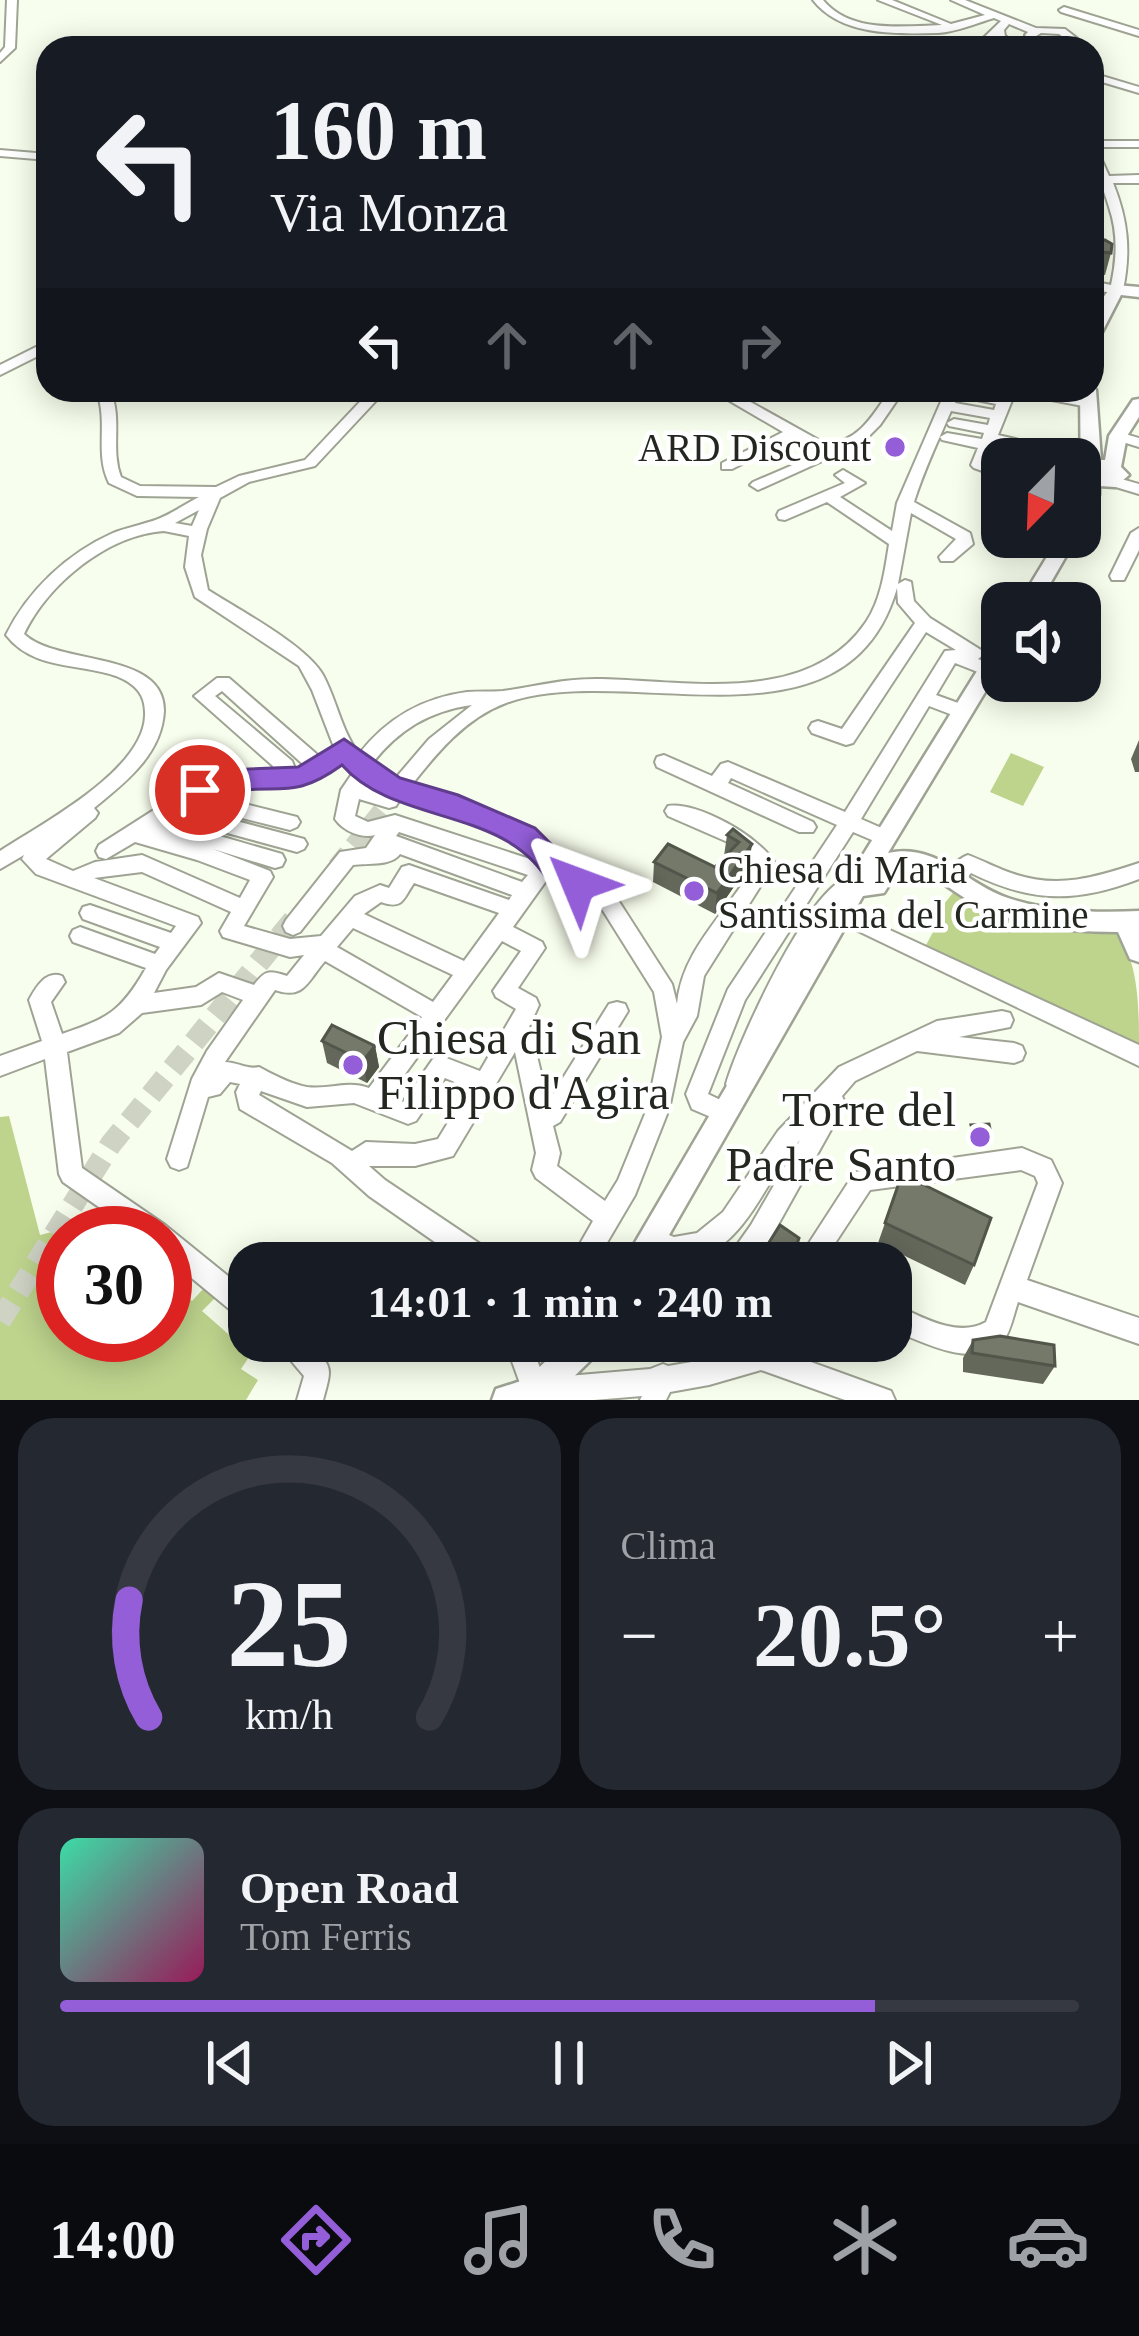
<!DOCTYPE html>
<html lang="it">
<meta charset="utf-8">
<style>
body{margin:0;font-family:Georgia,serif;background:#242831;color:#f1f3f6;height:100vh;display:flex;flex-direction:column;font-size:45px;white-space:nowrap}
*{box-sizing:border-box;margin:0}
p{font-size:39px;color:#9ea1a6}
.icon{flex:none;width:66px;height:66px;fill:none;stroke:currentColor;stroke-width:2;stroke-linecap:round;stroke-linejoin:round}
.map{position:relative;height:1400px;overflow:hidden}
.side{display:flex;flex-direction:column;gap:18px;padding:18px;background:#0d0f14;flex:1}
.side>*{flex:none}
.banner{position:absolute;left:36px;top:36px;width:1068px;height:366px;border-radius:36px;box-shadow:0 6px 30px #0003;background:#171b24;color:#f1f3f6;overflow:hidden}
.needle{width:78px;rotate:203deg}
.fabs{position:absolute;left:981px;top:438px;display:grid;gap:24px}
.fabs a{display:grid;place-items:center;width:120px;height:120px;border-radius:24px;background:#171b24;box-shadow:0 6px 30px #0003;font-size:60px}
.speed{position:absolute;left:36px;top:1206px;display:flex;gap:24px;font-size:60px;font-weight:700;text-align:center}
.speed>*{display:grid;place-content:center;width:156px;height:156px;border-radius:50%;background:#171b24;box-shadow:0 6px 30px #0003;line-height:1}
.speed .limit{border:18px solid #d22;background:#fff;color:#111}
.pin{position:absolute;display:grid;place-items:center;width:102px;height:102px;color:#fff;margin:-51px;border:6px solid #fff;border-radius:50%;box-shadow:0 3px 12px #0007}
.me{position:absolute;width:132px;margin:-66px;rotate:314deg;stroke-linejoin:round;filter:drop-shadow(0 0 9px #0008)}
.turn{display:flex;align-items:center;gap:42px;height:252px;padding:0 36px;font-size:54px}
.turn .icon{width:156px;height:156px;stroke-width:2.5}
.turn b{display:block;font-size:84px;line-height:102px}
.lanes{display:flex;align-items:center;height:114px;padding:0 36px;background:#0003;justify-content:center;gap:60px;direction:ltr}
.lanes .off{opacity:.35}
.big{font-size:90px;font-weight:600;line-height:1.1}
.side .card{flex:1;display:flex;flex-direction:column;justify-content:center;gap:18px;min-width:0;padding:0 42px;border-radius:36px;background:#242831}
.side .dial{align-items:center;gap:0}
.dial svg{height:312px;overflow:visible;fill:none;stroke:#363941;stroke-width:7;stroke-linecap:round;text-anchor:middle}
.dial text{fill:#f1f3f6;stroke:none}
.song{display:flex;align-items:center;gap:36px}
.cover{width:144px;height:144px;border-radius:18px;background:linear-gradient(135deg,hsl(160 70% 55%),hsl(330 70% 35%))}
.played{height:12px;border-radius:6px;background:linear-gradient(90deg,#935ed7 80%,#363941 80%)}
.keys{display:flex;justify-content:space-around;direction:ltr}
.heat{display:flex;justify-content:space-between;align-items:center;font-size:66px;direction:ltr}
.side .tiles{flex:1;display:grid;gap:18px;grid-template-columns:1fr 1fr}
.card:last-child{grid-column:span 2}
.trip{position:absolute;left:228px;top:1242px;width:684px;height:120px;border-radius:36px;background:#171b24;box-shadow:0 6px 30px #0003;font-weight:600;line-height:120px;text-align:center}
.tab-bar{display:flex;height:192px;justify-content:space-around;align-items:center;background:#090b0e;color:#9ea1a6}
.tab-bar .icon{width:84px;height:84px}
.tab-bar .current{color:#935ed7}
.tab-bar b{font-size:54px;color:#f1f3f6}
.map>svg:first-child{display:block}
.green{fill:#bed48d}
.lines{fill:none;stroke-linecap:round;stroke-linejoin:round}
.minor-tunnel-far1{stroke:#ced3c4;stroke-width:18;stroke-dasharray:18 9;stroke-linecap:butt}
.minor-tunnel{stroke:#ced3c4;stroke-width:22;stroke-dasharray:22 12;stroke-linecap:butt}
.minor-casing{stroke:#9ea394;stroke-width:4}
.major-casing{stroke:#9ea394;stroke-width:5}
.minor{fill:#fff;fill-rule:evenodd}
.major{fill:#fff;fill-rule:evenodd}
.minor-bridge-casing{stroke:#9ea394;stroke-width:22;stroke-linecap:butt}
.minor-bridge{stroke:#fff;stroke-width:18}
.wall{fill:#64685b}
.shaded-wall{fill:#51554a}
.building{fill:#74796a;stroke:#51554a;stroke-width:3}
.route{fill:#935ed7;stroke:#603d8c;stroke-width:3}
.poi-dot{fill:#935ed7;stroke:#fff;stroke-width:4.5}
.labels{text-anchor:middle;dominant-baseline:central;stroke-width:9;stroke-linejoin:round;paint-order:stroke}
.poi-label{font-size:39px;fill:#242620;stroke:#fff;text-anchor:end}
.near-poi-label{font-size:48px;fill:#242620;stroke:#fff;text-anchor:start}
</style>
<div class="map">
<svg width="1139" height="1400" viewBox="0 0 1139 1400">
<rect width="100%" height="100%" fill="#f8feed"/>
<path class="green" d="M1011 753 1044 767 1023 806 990 792Z
M957 888 1020 917 1114 932C1139 956 1139 1009 1139 1046L926 945 938 923 931 920Z
M9 1116 40 1235 71 1227V1220L92 1211 119 1233H63V1335H165V1277L192 1301 205 1287 216 1297 202 1311 251 1354 241 1369 258 1380 246 1400H0V1117Z"/>
<g class="lines">
<path class="minor-tunnel-far1" d="M336 867 382 810"/>
<path class="minor-tunnel" d="M0 1321 111 1144 300 912"/>
<g class="minor-casing">
<path id="minor" d="M7 0H17L15 48 0 62V53L5 47Z
M813 0H823C851 34 903 26 942 25L878 0H892L951 24 985 15 951 0H965L1036 28 1065 29 1078 39C1062 53 1039 51 1025 35L1028 32 1009 24 1004 30 1005 36 1022 48H1010L995 38 984 48H973L1001 21 994 18C977 23 956 32 938 33 896 34 841 36 813 0ZM1041 33 1059 34 1066 39 1051 43 1036 36Z
M1064 7 1139 30V36L1061 12 1059 10Z
M1092 73 1139 87V93L1092 79Z
M1092 141H1139V147H1096L1109 176 1139 175V183H1113C1128 220 1131 251 1123 290L1116 294 1092 289V281L1111 285C1117 258 1118 233 1109 207 1102 183 1092 166 1092 141Z
M0 150 48 154V160L0 156Z
M48 341V351L0 375V365Z
M96 390H110C123 419 110 448 121 477L140 486 216 487 239 476 305 460 371 390H386L315 466 249 482 220 498 207 529 201 555 208 590C239 610 306 645 323 675 337 701 341 730 359 754 387 718 422 698 467 692 479 691 492 692 503 691 538 686 566 678 602 679 688 681 809 706 866 622 881 600 885 570 889 544L827 502 785 520 779 519 777 515 779 511 845 483 835 475 843 470 865 483 840 497 892 531 897 503 946 390H970L1000 396 1002 390C1032 390 1069 389 1095 403L1088 407 1015 393 998 435 1028 442 1030 445 1027 459H1011L1015 448 995 444 987 463 1002 468V478L974 468 971 465 978 448 942 440 940 437 947 433 982 439 984 433 949 426 947 423 954 419 988 425 990 418 951 411C938 441 924 470 914 502L970 533 973 544 953 561H941L939 557 956 539 911 513 898 584 905 580 911 582 914 601 930 618 981 650 984 654 978 659 994 666 997 670 988 676 955 663 936 695 969 707 972 712 969 717 963 719 929 706 861 819 893 833 896 838 893 843 886 846 853 832 745 1000 708 1094 733 1106 736 1113 733 1120 725 1123 692 1109 686 1094 728 989 837 825 731 778 728 783 813 822 816 827 813 832H799L657 767 655 762 657 757 664 755 712 776 721 764 728 762 845 812 945 651 956 650 926 632 853 743 846 745 812 733 809 728 812 723 818 721 842 729 915 623 898 603 897 588C846 763 627 659 506 703 465 718 436 754 410 787 472 811 533 811 573 874L587 872 604 878 672 984 677 1004C682 948 729 911 755 864L730 843 668 816 665 811 668 806C697 801 760 837 775 863L704 976 697 1016 683 1042 669 1109 635 1195 595 1263H569L593 1221 536 1178 532 1170 536 1153 515 1052 453 1156 415 1166H369L385 1180 495 1254 498 1263H465L369 1196 332 1163 240 1109 236 1092 240 1084 230 1082 220 1094 208 1097 187 1167 179 1170 171 1167 167 1159 192 1079 207 1051 243 1000 222 992 201 1005 142 1013 119 1033 67 1052 82 1168 165 1225 249 1293V1322L240 1318 165 1256V1233H136L63 1182 59 1174 45 1059 0 1076V1056L42 1041 29 1000C36 987 46 970 62 976L65 982 51 1002 62 1034C108 1018 121 1012 146 968L73 942 70 936 73 930 80 927 155 954 160 947 83 919 80 913 83 907 90 905 171 933 176 926 36 874 22 859 24 855 0 869V851C41 824 143 771 145 716 146 695 136 684 116 676 78 663 33 670 6 635 28 590 68 553 113 533 125 528 137 526 149 522 166 518 183 505 199 497L137 496 109 483C94 453 109 421 96 390ZM958 396 996 404 994 410 955 403ZM199 510 192 526 175 523ZM164 531 189 536 185 567 195 597 299 666 312 690 334 747 320 757 229 678H217L194 696 273 766 270 774 231 773 193 785 99 845 96 851 99 857 106 859 135 842 197 860 250 880 240 898 142 855 95 862 73 871 46 859 95 818 98 813 94 808C126 782 162 754 164 711 165 650 57 666 24 634 48 584 107 535 164 531ZM222 691 306 767 290 772 294 766 292 761 215 696ZM472 705 429 739 394 780 371 765C398 730 429 711 472 705ZM343 760 354 771 341 790 335 819C343 831 362 839 375 835L366 848 340 852 286 920 283 926 286 932 293 935 300 932 353 865C369 863 392 866 400 854L512 895 509 900 409 865 402 867 389 888 380 885 355 896 321 936 290 939 244 926 273 877 270 871 213 849 275 868 282 866 285 860 282 854 168 821 172 818 297 852 304 849 307 844 304 839 188 808 214 792 207 805 210 810 290 830 297 827 300 822 297 817 229 800 236 788C288 788 300 791 343 760ZM367 782 383 792 385 793 364 786ZM396 797C445 817 507 820 542 863L395 815 368 822 355 816 359 799 389 808 396 806 399 801ZM399 832 528 875 522 882 396 836ZM142 872 231 912 220 931 223 937 290 957 304 955 287 976C269 970 265 970 254 985L219 973 196 987 154 993 166 970 201 923 198 917 94 878ZM546 881 578 892 590 890 654 992 662 1037 647 1109 618 1180 605 1201 557 1166 560 1153 553 1126 560 1122 628 1011 625 1004 617 1002 609 1004 548 1102 537 1056 539 1041 529 1027 539 1005 536 998 518 988 545 948 542 942 513 927ZM414 883 499 913 464 961 364 914 381 902C403 910 403 899 414 883ZM353 928 453 975 433 1002 337 947ZM502 941 521 951 493 991 496 997 516 1009 480 1071 441 1056 433 1059 403 1102 389 1096ZM325 961 422 1017 369 1088C347 1080 329 1090 307 1087 290 1084 272 1074 259 1067 249 1070 236 1062 225 1062L275 990C304 1000 307 982 325 961ZM445 1078 469 1088 438 1139 415 1144 366 1142 352 1151 259 1095 261 1091 307 1107 354 1103 408 1124 416 1121Z
M711 390H729L824 443C857 445 874 414 890 390H904L880 425 862 443 758 490 750 485 753 482 823 452 794 438 732 469H722V463L783 432Z
M1118 432 1139 438V447L1113 439 1111 436Z
M1114 477 1139 484V494L1109 485 1106 482 1109 479Z
M1139 528V550L1124 580H1112L1110 576 1131 533Z
M968 855C984 861 998 869 1014 874 1058 889 1097 877 1139 863V879C1076 903 1032 903 971 873 963 882 958 890 946 886L943 880C948 870 957 859 968 855Z
M844 879 851 881 854 887 840 907 1139 1045V1066L831 918 775 1014 745 1091 737 1094 729 1091 726 1084C739 1040 804 898 844 879Z
M1002 1011 1010 1013 1013 1020 1010 1027 959 1037 1014 1043 1022 1046 1025 1053 1022 1060 1014 1063 917 1051 855 1081 842 1096 845 1103 842 1110 769 1241 751 1263H732L729 1256 751 1225 800 1140C763 1180 743 1260 678 1260 666 1260 653 1253 642 1248L639 1240 642 1232 651 1228 674 1237 697 1233 723 1212 778 1131 839 1067 937 1021Z
M1022 1148 1051 1160 1062 1183 1027 1280 1139 1318V1344L1018 1302C1014 1313 1011 1330 1004 1340 978 1372 920 1341 891 1329V1303C919 1315 956 1339 986 1322L1038 1183 1035 1176 1021 1170 870 1190 822 1263H796L855 1172Z
M278 1341H308C332 1368 333 1364 323 1400H297L304 1376 282 1350Z
M515 1341H542L535 1355 544 1378 650 1369 663 1364 668 1366 709 1359 761 1344 891 1391 895 1400H845L761 1370 709 1385 670 1392 666 1400H640L642 1396 594 1400H526L509 1353Z"/>
</g>
<g class="major-casing">
<path id="major" d="M1116 285 1139 287V297L1121 295 1100 336 1092 341C1092 321 1098 296 1116 285Z
M1092 386 1096 390 1101 460H1105L1109 436 1133 400 1139 399V417L1127 436 1121 467 1129 475 1115 487 1099 486V495L1090 501 1081 495 1080 390H1092Z
M1059 537H1077L1039 603H1019Z
M1002 640V664L888 853C936 842 966 884 1008 898 1050 912 1096 913 1139 911V962L1130 959 1118 932C1073 932 1027 928 985 909 956 897 933 868 899 869L884 893 863 896 653 1263H623L848 879 995 642Z
M567 1341H603L599 1352 550 1400H492L496 1389 527 1379Z"/>
</g>
<use href="#minor" class="minor"/>
<use href="#major" class="major"/>
<g class="minor-bridge-casing">
<path id="minor-bridge" d="M393 795 402 783"/>
</g>
<use href="#minor-bridge" class="minor-bridge"/>
</g>
<path class="wall" d="M1092 250 1111 253 1105 275 1092 274Z
M1139 740V772H1135L1131 759Z
M733 829 749 865 715 914 653 882 654 862 715 867 724 856 727 835Z
M322 1041 375 1046 379 1067 367 1083 327 1063Z
M971 1125 992 1138 989 1143 973 1144 969 1130Z
M902 1174 974 1265 965 1285 878 1243Z
M973 1340 1055 1366 1043 1384 963 1372V1358Z"/>
<path class="shaded-wall" d="M752 844 749 865 715 914 717 893Z
M375 1046 379 1067 367 1083 363 1061Z"/>
<path class="building" d="M1105 240 1112 244 1111 253 1092 251 1094 244Z
M733 829 752 844 717 893 654 862 668 844 715 867 739 842 727 835Z
M332 1025 375 1046 363 1061 322 1041Z
M989 1124 992 1138 975 1139 971 1125Z
M902 1174 991 1218 974 1265 885 1223Z
M780 1225 799 1238 797 1244 801 1248 792 1263H756Z
M1000 1336 1054 1345 1055 1366 972 1353 973 1340Z"/>
<path class="route" d="M344 739 400 778 458 795 535 828 578 871 589 875 594 884 589 893 578 896 551 886C510 806 395 826 342 765 292 801 280 783 228 792 213 794 206 803 190 798L185 790 190 782 225 770 298 767Z"/>
<g class="poi-dot">
<circle cx="895" cy="447" r="12"/>
<circle cx="694" cy="891" r="12"/>
<circle cx="353" cy="1065" r="12"/>
<circle cx="980" cy="1137" r="12"/>
</g>
<g class="labels">
<g class="poi-label">
<text x="871" y="447">ARD Discount</text>
<text x="718" y="869" text-anchor="start">Chiesa di Maria<tspan x="718" dy="45">Santissima del Carmine</tspan></text>
</g>
<g class="near-poi-label">
<text x="377" y="1037">Chiesa di San<tspan x="377" dy="55">Filippo d'Agira</tspan></text>
<text x="956" y="1109" text-anchor="end">Torre del<tspan x="956" dy="55">Padre Santo</tspan></text>
</g>
</g>
</svg>
<div class="fabs">
<a><svg class="needle" viewBox="-14 -14 28 28"><path d="M0-13l5 13h-10z" fill="#e53935"/><path d="M0 13l5-13h-10z" fill="#9ea1a6"/></svg></a>
<a><svg class="icon" aria-label="sound" viewBox="0 0 24 24"><path d="M4 9h4l5-4v14l-5-4H4zM17 9q2 3 0 6"/></svg></a>
</div>
<div class="speed"><div class="limit">30</div></div>
<div class="pin" style="left:200px;top:790px;background:#d93025"><svg class="icon" aria-label="arrive" viewBox="0 0 24 24"><path d="M6 21V4h12l-3 4 3 4H6"/></svg></div>
<svg class="me" style="left:578px;top:884px" viewBox="-20 -20 40 40"><path d="M0-17L14 15 0 8-14 15z" fill="#935ed7" stroke="#fff" stroke-width="4"/></svg>
<div class="trip">14:01 · 1 min · 240 m</div>
<div class="banner">
<div class="turn"><svg class="icon" aria-label="left" viewBox="0 0 24 24"><path d="M17 20v-9H6M10 6l-5 5 5 5"/></svg><div><b>160 m</b>Via Monza</div></div>
<div class="lanes"><svg class="icon" aria-label="left" viewBox="0 0 24 24"><path d="M17 20v-9H6M10 6l-5 5 5 5"/></svg><svg class="icon off" aria-label="ahead" viewBox="0 0 24 24"><path d="M12 20V5M6 11l6-6 6 6"/></svg><svg class="icon off" aria-label="ahead" viewBox="0 0 24 24"><path d="M12 20V5M6 11l6-6 6 6"/></svg><svg class="icon off" aria-label="right" viewBox="0 0 24 24"><path d="M7 20v-9h11M14 6l5 5-5 5"/></svg></div>
</div>
</div>
<section class="side">
<div class="tiles">
<div class="card dial"><svg viewBox="0 0 100 80">
<path d="M14 69A42 42 0 1 1 86 69"/>
<path d="M14 69A42 42 0 0 1 9 39" stroke="#935ed7"/>
<text x="50" y="56" font-size="32" font-weight="700">25</text>
<text x="50" y="72" font-size="11">km/h</text>
</svg></div>
<div class="card"><p>Clima</p>
<div class="heat"><a>−</a><b class="big">20.5°</b><a>+</a></div>
</div>
<div class="card">
<div class="song"><i class="cover"></i><div><b>Open Road</b><p>Tom Ferris</p></div></div>
<div class="played"></div>
<div class="keys"><svg class="icon" aria-label="previous" viewBox="0 0 24 24"><path d="M18 5L8 12l10 7zM5 5v14"/></svg><svg class="icon" aria-label="pause" viewBox="0 0 24 24"><path d="M8 5v14M16 5v14"/></svg><svg class="icon" aria-label="next" viewBox="0 0 24 24"><path d="M6 5l10 7-10 7zM19 5v14"/></svg></div>
</div>
</div>
</section>
<nav class="tab-bar">
<b>14:00</b>
<svg class="icon current" aria-label="directions" viewBox="0 0 24 24"><path d="M12 3l9 9-9 9-9-9zM9 14v-3h6M13 9l2 2-2 2"/></svg>
<svg class="icon" aria-label="music" viewBox="0 0 24 24"><path d="M9 18V5l10-2v13"/><circle cx="6" cy="18" r="3"/><circle cx="16" cy="16" r="3"/></svg>
<svg class="icon" aria-label="phone" viewBox="0 0 24 24"><path d="M5 4h4l2 5-3 2q2 4 5 5l2-3 5 2v4C11 20 4 13 5 4z"/></svg>
<svg class="icon" aria-label="climate" viewBox="0 0 24 24"><path d="M12 3v18M4 7l16 10M4 17L20 7"/></svg>
<svg class="icon" aria-label="car" viewBox="0 0 24 24"><path d="M5 17H2v-5l4-1 3-4h7l3 4 3 1v5h-3M9 17h6M6 11h13"/><circle cx="7" cy="17" r="2"/><circle cx="17" cy="17" r="2"/></svg>
</nav>
